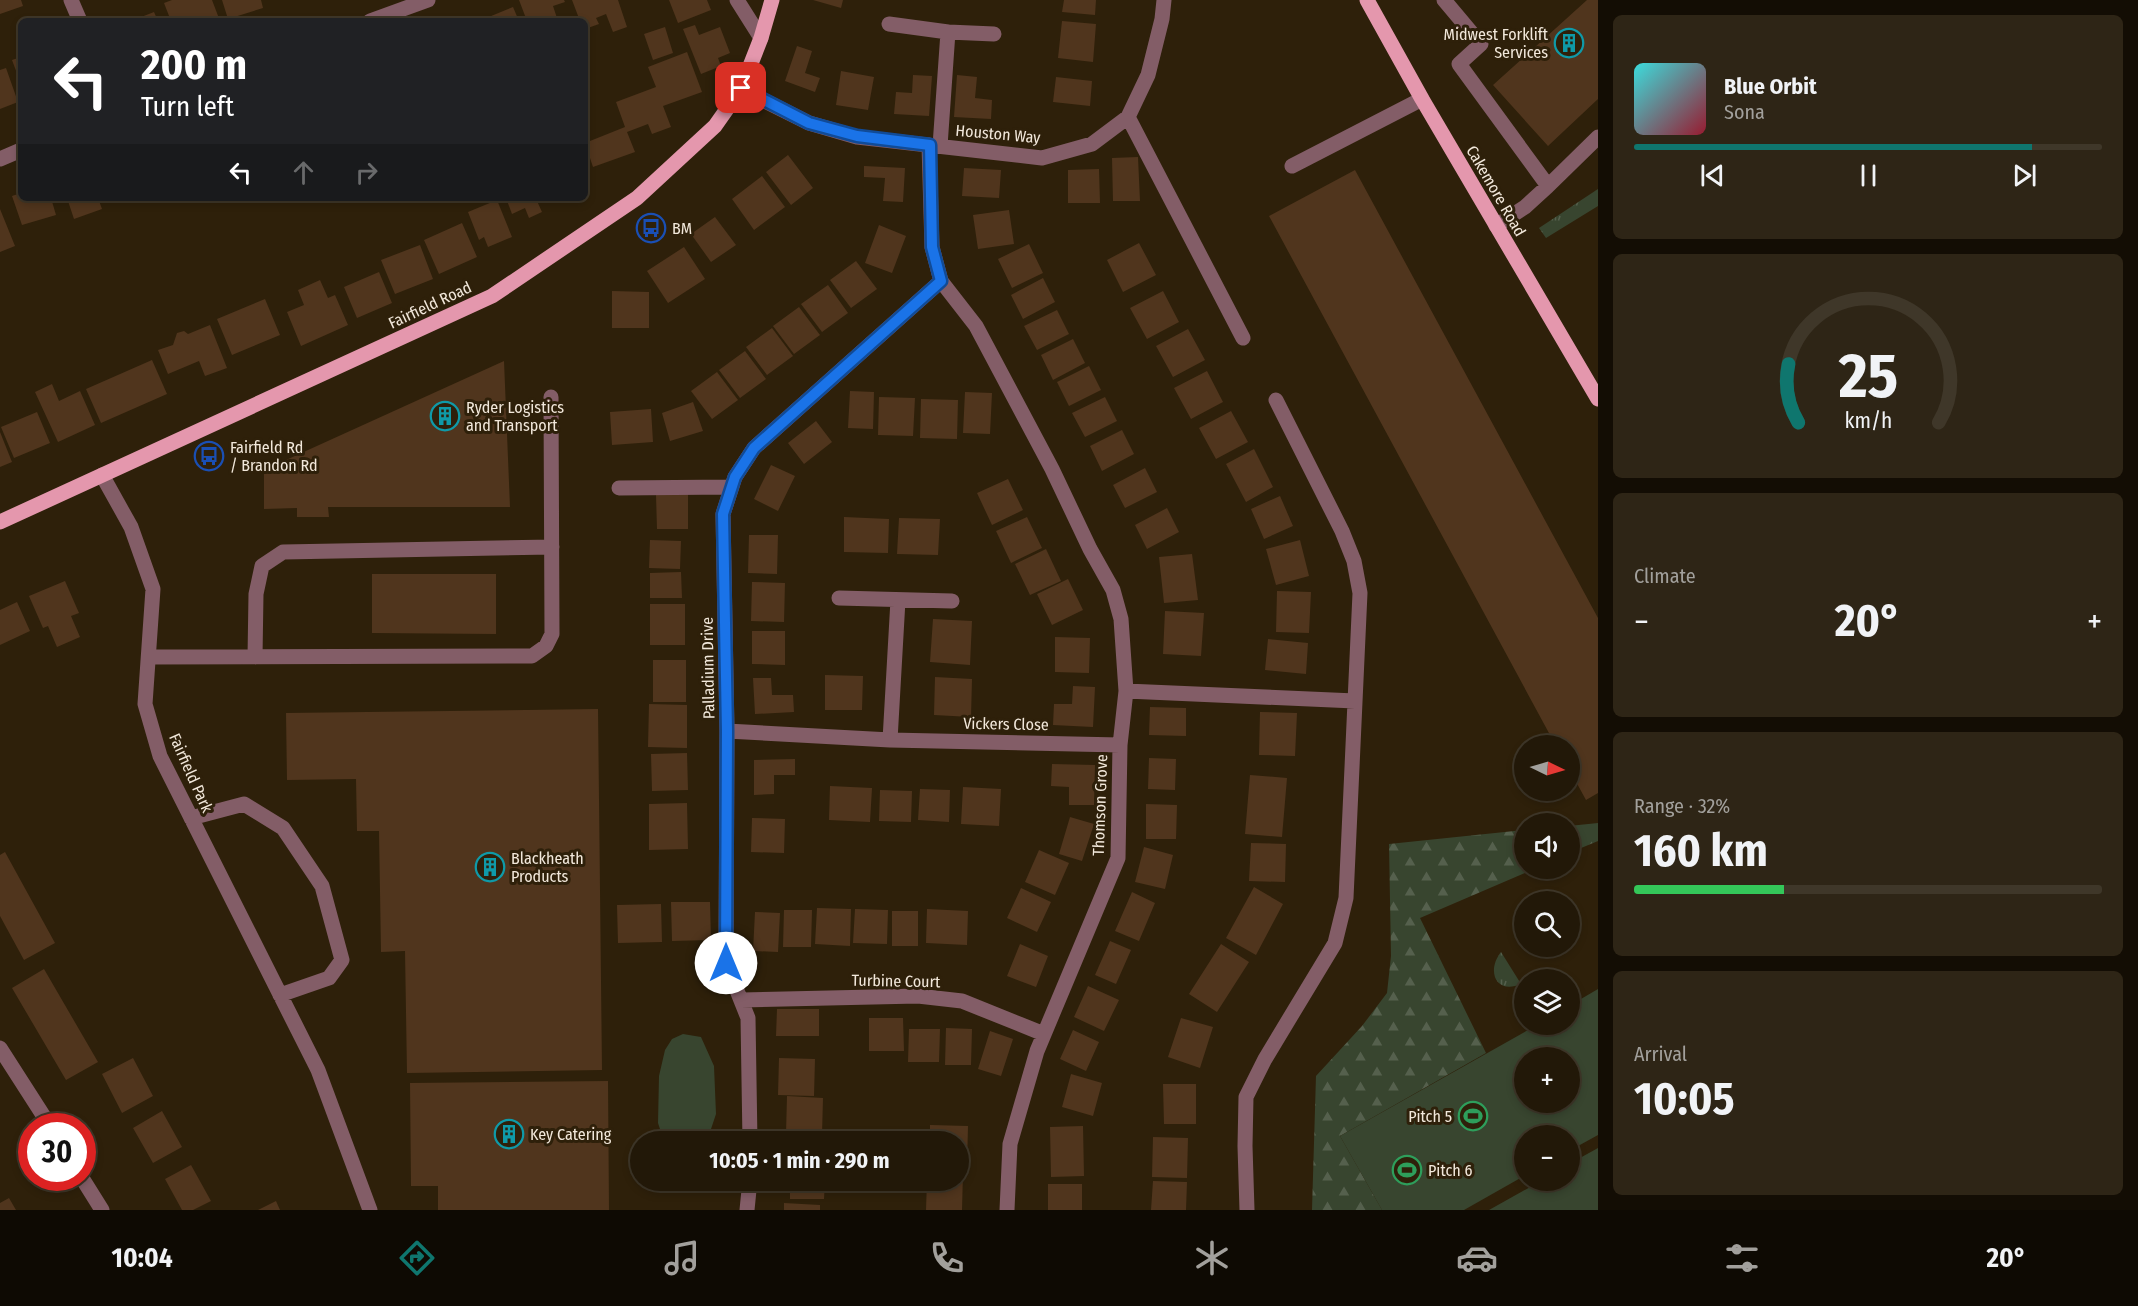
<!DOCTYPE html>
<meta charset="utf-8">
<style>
body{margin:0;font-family:"Fira Sans Condensed",sans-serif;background:#2e2516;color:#f1f3f6;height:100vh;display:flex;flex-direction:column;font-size:22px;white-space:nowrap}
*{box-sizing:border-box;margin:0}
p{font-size:20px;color:#a2a09c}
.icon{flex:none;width:33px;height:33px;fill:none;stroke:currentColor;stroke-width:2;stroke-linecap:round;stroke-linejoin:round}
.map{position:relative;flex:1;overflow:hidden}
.panel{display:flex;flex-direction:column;gap:15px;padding:15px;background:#130d04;width:540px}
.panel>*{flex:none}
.banner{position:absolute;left:18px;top:18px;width:570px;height:183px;border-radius:9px;box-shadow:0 3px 9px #0003,0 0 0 2px #3f3729;background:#202124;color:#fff;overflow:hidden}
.needle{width:39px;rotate:95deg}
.buttons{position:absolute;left:1514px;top:735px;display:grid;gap:12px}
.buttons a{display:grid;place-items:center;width:66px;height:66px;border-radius:50%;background:#221808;box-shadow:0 3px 9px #0003,0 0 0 2px #3f3729;font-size:30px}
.speed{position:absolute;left:18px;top:1113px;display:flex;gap:12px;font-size:30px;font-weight:700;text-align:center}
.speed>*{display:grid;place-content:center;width:78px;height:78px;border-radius:50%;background:#221808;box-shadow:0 3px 9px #0003,0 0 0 2px #3f3729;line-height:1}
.speed .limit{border:9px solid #d22;background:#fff;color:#111}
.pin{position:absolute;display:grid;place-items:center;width:51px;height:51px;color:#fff;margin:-26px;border-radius:12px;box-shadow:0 3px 9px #0006}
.me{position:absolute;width:66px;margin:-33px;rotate:0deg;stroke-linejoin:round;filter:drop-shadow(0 0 4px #0008)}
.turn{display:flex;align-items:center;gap:21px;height:126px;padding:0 24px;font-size:27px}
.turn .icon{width:78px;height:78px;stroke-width:2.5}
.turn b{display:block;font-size:42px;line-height:51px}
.lanes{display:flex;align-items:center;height:57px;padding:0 24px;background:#0003;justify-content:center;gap:30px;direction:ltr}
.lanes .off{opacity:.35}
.big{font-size:45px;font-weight:700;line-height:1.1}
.panel .widget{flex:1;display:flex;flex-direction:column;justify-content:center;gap:9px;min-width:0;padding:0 21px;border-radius:9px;background:#2e2516}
.panel .dial{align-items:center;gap:0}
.dial svg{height:156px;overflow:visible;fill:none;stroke:#3f3729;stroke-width:7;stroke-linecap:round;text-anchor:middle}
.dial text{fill:#f1f3f6;stroke:none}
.song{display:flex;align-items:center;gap:18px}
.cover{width:72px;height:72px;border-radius:9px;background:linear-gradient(135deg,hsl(180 70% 55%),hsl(350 70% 35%))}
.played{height:6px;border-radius:3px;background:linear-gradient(90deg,#0f766e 85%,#3f3729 85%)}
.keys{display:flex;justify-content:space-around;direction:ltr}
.heat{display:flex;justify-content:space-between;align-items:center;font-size:33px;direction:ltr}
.charge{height:9px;border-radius:4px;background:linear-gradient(90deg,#34c759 32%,#3f3729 0)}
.trip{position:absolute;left:630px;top:1131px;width:339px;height:60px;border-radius:30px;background:#221808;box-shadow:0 3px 9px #0003,0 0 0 2px #3f3729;font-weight:700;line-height:60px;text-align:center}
.menu{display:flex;height:96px;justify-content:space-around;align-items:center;background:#0e0a03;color:#a2a09c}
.menu .icon{width:42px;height:42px}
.menu .current{color:#0f766e}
.menu b{font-size:27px;color:#f1f3f6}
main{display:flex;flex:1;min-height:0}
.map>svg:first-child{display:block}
.grass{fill:url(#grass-tufts)}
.forest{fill:url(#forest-firs)}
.park{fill:#38452f;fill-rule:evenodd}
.building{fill:#50351d}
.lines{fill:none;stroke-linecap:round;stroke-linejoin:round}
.minor{stroke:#835d67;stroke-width:15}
.major{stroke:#e497ad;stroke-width:15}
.route-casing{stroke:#114b97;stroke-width:15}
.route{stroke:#1a73e8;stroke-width:10}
.labels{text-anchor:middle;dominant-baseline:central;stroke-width:6;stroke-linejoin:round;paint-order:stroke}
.poi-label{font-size:16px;fill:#f2e8db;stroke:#2e200a;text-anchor:start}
.street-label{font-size:16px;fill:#f2e8db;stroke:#2e200a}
</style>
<main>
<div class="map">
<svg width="1598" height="1210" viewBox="0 0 1598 1210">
<defs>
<pattern id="grass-tufts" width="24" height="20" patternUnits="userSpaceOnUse" patternTransform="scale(1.5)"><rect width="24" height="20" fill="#38452f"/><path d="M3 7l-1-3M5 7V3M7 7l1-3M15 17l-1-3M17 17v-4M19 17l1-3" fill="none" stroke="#55604d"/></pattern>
<pattern id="forest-firs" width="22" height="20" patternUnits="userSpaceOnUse" patternTransform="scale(1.5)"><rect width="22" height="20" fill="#38452f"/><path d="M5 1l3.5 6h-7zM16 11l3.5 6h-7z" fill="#55604d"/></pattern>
</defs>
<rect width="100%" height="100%" fill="#2e200a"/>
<path class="grass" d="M1598 189V206L1546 238 1539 228Z
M1501 952 1521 984C1496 995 1486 971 1501 952Z"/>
<path class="forest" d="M1598 823V841L1569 853V826Z
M1524 830V868L1534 869 1420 918 1486 1053 1340 1136 1382 1210H1312L1316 1076 1362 1026 1387 993 1391 956 1389 844Z"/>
<path class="park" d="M1598 989V1135L1569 1151V1136H1524V1176L1464 1210H1382L1340 1136 1537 1025 1569 1024V1006ZM1524 1058H1569V1102H1524Z
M683 1034 701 1037 714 1066 716 1114 707 1141H664L658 1123 659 1076 665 1050 672 1039Z
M1598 1148V1210H1489L1541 1181 1569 1180V1164Z"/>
<path class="building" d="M0 0H21L23 6 0 14Z
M172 0H212L220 21H171L164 3Z
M222 0H261L263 8 228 19Z
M519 0H564L565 2 553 6 558 21H527Z
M572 0H618L627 27 613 32 606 14 596 18 599 24 585 29V21H580Z
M669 0H707L711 10 678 23Z
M813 0H843L841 8Z
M1064 0H1096L1095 15 1062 12Z
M1587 0H1598V99L1548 146 1493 85Z
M513 7 519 21H479Z
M154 12 158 21H131Z
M1062 21 1096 24 1093 62 1058 58Z
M695 25 699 35 720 27 730 53 718 58 721 66 701 74 683 29Z
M665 27 673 53 653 60 644 34Z
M797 46 812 51 805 73 820 78 815 92 785 81Z
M687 52 702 92 663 106 671 127 652 134 648 124 627 132 635 152 593 167 585 143 625 127 616 102 656 87 648 67Z
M21 57V84L12 60Z
M6 68 18 102 0 109V70Z
M841 71 874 77 868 110 836 105Z
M913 75 932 76 929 116 894 114 896 92 912 93Z
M957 75 977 77 975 98 992 100 991 119 954 117Z
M1056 77 1092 81 1090 106 1053 102Z
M788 155 813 188 791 205 766 172Z
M1138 157 1140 201H1113L1112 158Z
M864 166 905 168 903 202 883 201 885 178 864 177Z
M964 168 1001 170 999 198 962 196Z
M1099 169 1100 203H1068V170Z
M1355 170 1598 618V793L1586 800 1569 769V746H1556L1269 216Z
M762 176 785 207 754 230 732 199Z
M21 193V198H51L56 215 22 225 12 196Z
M67 198H98L102 209 74 219Z
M506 198H544L537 201 542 212 529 218 525 208 512 214Z
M497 200 512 237 488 247 484 237 479 240 468 212Z
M0 209 15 246 0 252Z
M1009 210 1014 244 978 249 973 215Z
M715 217 736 245 711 262 691 234Z
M462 223 477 257 439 274 424 240Z
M879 225 906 236 892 273 865 263Z
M1139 243 1156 275 1123 292 1107 260Z
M1029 244 1043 273 1012 288 998 259Z
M420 245 433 279 395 294 381 260Z
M684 247 705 279 668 303 647 271Z
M856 261 877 289 851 308 830 280Z
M379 272 392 303 357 318 344 287Z
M1043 278 1055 302 1023 319 1011 295Z
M320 280 328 298 335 295 348 325 301 346 287 312 304 305 298 290Z
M828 285 848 313 822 332 801 304Z
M612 291 649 292V328H612Z
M1163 291 1179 322 1147 339 1130 308Z
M265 299 280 335 232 355 217 319Z
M799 307 820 335 794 354 773 326Z
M1057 310 1069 334 1037 350 1024 326Z
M210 325 227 368 205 376 199 361 168 374 158 350 173 345 177 333 184 331 188 334Z
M772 328 793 356 767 375 746 347Z
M1188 329 1205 360 1173 377 1156 346Z
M1073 339 1085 363 1053 380 1041 355Z
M745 351 766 379 740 398 719 370Z
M152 360 167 394 101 423 86 389Z
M504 361 510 507H328L329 517H297V508L264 509V470Z
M1089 366 1101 390 1069 406 1057 382Z
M1207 371 1223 402 1191 419 1174 388Z
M717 372 738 400 712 419 691 391Z
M52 384 59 401 80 391 95 425 58 442 35 392Z
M850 391 874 392 873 429 848 428Z
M965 392 992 393 990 434 963 433Z
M879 397 915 398 913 436 878 435Z
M1105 397 1117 421 1085 437 1072 413Z
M921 399 958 400 957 439 920 438Z
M693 402 703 431 670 441 662 413Z
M651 409 653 442 612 445 610 412Z
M1231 411 1248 442 1216 459 1199 428Z
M37 412 50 443 14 458 1 427Z
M816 421 832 442 804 464 788 443Z
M1122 430 1134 454 1102 471 1090 446Z
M0 432 12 462 0 467Z
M1254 449 1273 487 1246 502 1226 464Z
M771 465 795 476 778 511 754 499Z
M1145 468 1157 492 1125 508 1113 485Z
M1008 479 1023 510 992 525 977 493Z
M688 494V529H657L656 495Z
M1280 496 1293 526 1264 539 1251 509Z
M1167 508 1179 532 1147 549 1135 525Z
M844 517 889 519 888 553 844 552Z
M1027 517 1042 548 1011 563 996 531Z
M899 518 940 519 938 555 897 554Z
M749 535H778L777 574 748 573Z
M650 540 681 541 680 569 649 568Z
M1300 540 1309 576 1276 585 1266 549Z
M1046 549 1061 581 1030 595 1015 564Z
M1192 554 1198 600 1164 603 1159 557Z
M681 572 682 598H650V573Z
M372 574H496V634L372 633Z
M1068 579 1083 610 1052 625 1037 594Z
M65 581 79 613 71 616 80 637 57 647 48 626 43 628 29 596Z
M752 582 785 583 784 622 751 621Z
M1277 591 1311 592 1309 633 1276 632Z
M17 602 30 631 0 645V610Z
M650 604H685V645H650Z
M1165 611 1204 613 1201 656 1163 654Z
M933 619 972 621 970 665 930 662Z
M752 631H785V665L752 664Z
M1055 637 1090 638 1089 673 1055 672Z
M1268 639 1308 643 1306 674 1265 670Z
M653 660H686V702H653Z
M825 675 863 676 862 710H825Z
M935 677 972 679 971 717 934 715Z
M753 678H771L772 695H793L794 712 755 714Z
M1073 686 1095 687 1093 727 1053 725 1054 704H1072Z
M649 704 687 705V748L648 747Z
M1150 707 1186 708V736L1149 735Z
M598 709 602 1070 407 1073 405 951 381 952 379 831H357L356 779 287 780 286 713Z
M1260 712 1297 713 1295 756 1259 755Z
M687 753 688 790 652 791 651 754Z
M1149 758 1176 759 1175 790 1148 789Z
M795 759V775H774V794L754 795V760Z
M1052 764 1095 765 1094 805H1069V787L1051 786Z
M1250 775 1287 778 1282 837 1245 834Z
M830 786 872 788 870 822 829 820Z
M963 787 1001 789 999 826 961 824Z
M920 789 950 790 949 822 918 820Z
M880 790 912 791 911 822 879 821Z
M687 803 688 849 649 850V804Z
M1146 804 1177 805 1176 839H1146Z
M1070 817 1094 824 1082 861 1059 854Z
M752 818 785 819 784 853 751 852Z
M1251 843 1286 844 1285 882 1249 881Z
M1144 847 1173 855 1165 889 1135 882Z
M1039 850 1069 863 1055 895 1025 882Z
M5 852 55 943 24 960 0 916V855Z
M1254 887 1283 904 1256 955 1226 938Z
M1021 888 1051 902 1037 932 1007 918Z
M1132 892 1155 903 1139 941 1115 931Z
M671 902H710L711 940 672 941Z
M661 904 662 942 618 943 617 905Z
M817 908 851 909 850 946 815 944Z
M855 909 888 910 887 944 853 943Z
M927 909 968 911 967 945 926 943Z
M784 910H812L811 947H783Z
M892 911H918V946H892Z
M755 912 780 913 778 952 753 951Z
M1110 941 1131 950 1116 984 1095 975Z
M1020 944 1048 956 1036 987 1007 976Z
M1221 944 1249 962 1217 1012 1189 994Z
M44 969 98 1062 66 1080 12 988Z
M1088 986 1119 1000 1104 1031 1074 1017Z
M777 1009H819V1036H776Z
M869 1018H903L904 1051H869Z
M1181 1018 1213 1027 1200 1068 1168 1057Z
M946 1028 972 1029 971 1065H945Z
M909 1029H940L939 1062H908Z
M1073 1030 1099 1042 1086 1071 1060 1059Z
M990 1031 1013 1039 1001 1076 978 1069Z
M133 1058 153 1096 122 1113 102 1074Z
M779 1058 815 1059 814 1096 778 1095Z
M1071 1074 1102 1083 1093 1116 1062 1107Z
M608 1081 609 1210H438V1186H411L410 1083Z
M1163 1084H1196V1124H1164Z
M787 1096 823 1098 822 1135 827 1136V1142H791V1134H786Z
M162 1111 182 1147 153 1163 133 1128Z
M930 1125 968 1126 967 1166H958V1142H930Z
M1083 1126 1084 1176 1051 1177 1050 1127Z
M1153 1137 1188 1138 1187 1178 1152 1177Z
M191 1165 211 1201 193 1210H182L165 1179Z
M958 1173H963L962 1210H926L927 1180H958Z
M790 1180H825L824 1199H790Z
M1153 1181 1187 1182 1186 1210H1151Z
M1048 1184H1082V1210H1048Z
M9 1198 16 1210H0V1203Z
M276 1201 280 1210H258Z
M784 1203 820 1205V1210H784Z"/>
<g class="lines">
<path class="minor" d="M71 0 80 21
M737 0 761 38
M1444 0 1481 44 1459 64 1548 186 1598 137
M370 21 428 0
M889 24 948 32 940 146
M948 32 994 34
M741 89 809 123 857 137 1042 158 1092 144 1128 117 1148 75 1162 19 1164 0
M1128 117 1243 338
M929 145 932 247 941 281 976 326 1052 469 1090 549 1113 590 1121 619 1126 691 1120 745 1118 858 1037 1051 1010 1144 1007 1210
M0 159 21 150
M1292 166 1422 99
M1496 226 1525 207 1548 186
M102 475 131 527 153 589 145 704 160 756 318 1070 370 1210
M619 488 731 487
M839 598 952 601
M149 657 532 656 546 646 552 634 551 397
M255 657 256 594 262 566 283 552 552 547
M1126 691 1355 701
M727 731 890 740 1120 745
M890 740 898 600
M191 818 244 804 283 828 322 886 342 960 329 978 280 995
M741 1000 918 996 962 1001 1044 1034
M0 1048 50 1126
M750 1142 748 1018 726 963 727 731 723 514 735 477 754 448 941 281
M82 1178 102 1210
M688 1181 748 1180
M747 1210 750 1180
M1247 1210 1245 1146 1246 1097 1265 1059 1335 943 1346 898 1360 593 1354 561 1342 531 1276 400"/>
<path class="major" d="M1367 0 1422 99 1598 399
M0 522 492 296 637 198 715 126 741 89 761 38 772 0"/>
</g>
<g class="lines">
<g class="route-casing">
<path id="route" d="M726 963 727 731 723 514 735 477 754 448 941 281 932 247 930 145 857 136 809 123 741 88"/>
</g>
<use href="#route" class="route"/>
</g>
<defs>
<g id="building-ring" transform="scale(1.5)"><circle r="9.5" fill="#2e200a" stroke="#0f9aa8" stroke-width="1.5"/><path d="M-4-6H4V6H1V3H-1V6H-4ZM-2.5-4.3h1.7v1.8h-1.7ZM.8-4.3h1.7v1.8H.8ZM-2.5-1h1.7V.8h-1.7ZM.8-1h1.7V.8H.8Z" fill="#0f9aa8"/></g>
<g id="bus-ring" transform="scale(1.5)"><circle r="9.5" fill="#2e200a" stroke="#1a4fb4" stroke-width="1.5"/><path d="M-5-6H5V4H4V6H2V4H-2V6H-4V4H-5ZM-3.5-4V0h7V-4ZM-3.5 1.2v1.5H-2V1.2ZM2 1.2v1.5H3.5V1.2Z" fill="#1a4fb4"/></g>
<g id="stadium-ring" transform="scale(1.5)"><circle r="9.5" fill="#2e200a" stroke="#2e9e5b" stroke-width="1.5"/><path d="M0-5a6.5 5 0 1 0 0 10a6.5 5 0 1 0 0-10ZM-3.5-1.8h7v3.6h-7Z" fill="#2e9e5b"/></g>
</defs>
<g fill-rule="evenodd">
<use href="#building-ring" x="1569" y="43"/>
<use href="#bus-ring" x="651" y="228"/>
<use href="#building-ring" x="445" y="416"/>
<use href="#bus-ring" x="209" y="456"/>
<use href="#building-ring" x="490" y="867"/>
<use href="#stadium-ring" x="1473" y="1116"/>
<use href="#building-ring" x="509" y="1134"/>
<use href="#stadium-ring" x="1407" y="1170"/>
</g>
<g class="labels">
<g class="poi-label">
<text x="1548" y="34" text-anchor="end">Midwest Forklift<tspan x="1548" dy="18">Services</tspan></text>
<text x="672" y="228">BM</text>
<text x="466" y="407">Ryder Logistics<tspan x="466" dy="18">and Transport</tspan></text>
<text x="230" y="447">Fairfield Rd<tspan x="230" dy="18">/ Brandon Rd</tspan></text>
<text x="511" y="858">Blackheath<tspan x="511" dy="18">Products</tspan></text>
<text x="1452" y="1116" text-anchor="end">Pitch 5</text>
<text x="530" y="1134">Key Catering</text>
<text x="1428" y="1170">Pitch 6</text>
</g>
<g class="street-label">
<text transform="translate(998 134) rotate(5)">Houston Way</text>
<text transform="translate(1496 191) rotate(60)">Cakemore Road</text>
<text transform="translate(430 305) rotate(-25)">Fairfield Road</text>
<text transform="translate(708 668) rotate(-91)">Palladium Drive</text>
<text transform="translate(1006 724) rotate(1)">Vickers Close</text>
<text transform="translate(191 773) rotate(66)">Fairfield Park</text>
<text transform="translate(1100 805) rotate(-88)">Thomson Grove</text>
<text transform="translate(896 981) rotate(1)">Turbine Court</text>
</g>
</g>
</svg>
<div class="buttons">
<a><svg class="needle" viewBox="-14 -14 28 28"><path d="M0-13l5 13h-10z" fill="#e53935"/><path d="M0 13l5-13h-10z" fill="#a2a09c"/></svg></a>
<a><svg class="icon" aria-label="sound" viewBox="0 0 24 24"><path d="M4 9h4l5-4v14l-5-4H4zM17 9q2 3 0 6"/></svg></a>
<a><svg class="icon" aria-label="search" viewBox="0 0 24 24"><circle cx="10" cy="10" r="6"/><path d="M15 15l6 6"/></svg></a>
<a><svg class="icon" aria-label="layers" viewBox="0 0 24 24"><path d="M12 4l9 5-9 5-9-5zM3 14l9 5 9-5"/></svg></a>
<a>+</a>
<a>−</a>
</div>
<div class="speed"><div class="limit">30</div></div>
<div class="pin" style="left:741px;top:88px;background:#d93025"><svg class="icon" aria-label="arrive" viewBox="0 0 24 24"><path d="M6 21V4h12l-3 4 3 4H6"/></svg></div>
<svg class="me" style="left:726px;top:963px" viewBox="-20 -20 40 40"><circle r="19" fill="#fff"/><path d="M0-13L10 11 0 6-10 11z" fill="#1a73e8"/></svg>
<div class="trip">10:05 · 1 min · 290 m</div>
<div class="banner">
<div class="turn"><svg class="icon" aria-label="left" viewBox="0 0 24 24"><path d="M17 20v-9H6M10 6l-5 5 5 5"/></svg><div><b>200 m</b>Turn left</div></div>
<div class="lanes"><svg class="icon" aria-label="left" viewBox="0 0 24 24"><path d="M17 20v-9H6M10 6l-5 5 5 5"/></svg><svg class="icon off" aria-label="ahead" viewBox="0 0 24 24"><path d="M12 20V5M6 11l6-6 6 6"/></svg><svg class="icon off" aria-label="right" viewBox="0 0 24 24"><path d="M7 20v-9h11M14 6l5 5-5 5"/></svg></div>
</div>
</div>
<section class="panel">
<div class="widget">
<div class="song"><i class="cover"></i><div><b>Blue Orbit</b><p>Sona</p></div></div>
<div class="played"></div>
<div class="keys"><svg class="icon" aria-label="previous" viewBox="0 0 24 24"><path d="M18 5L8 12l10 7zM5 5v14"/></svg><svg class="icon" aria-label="pause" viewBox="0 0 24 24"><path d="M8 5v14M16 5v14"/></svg><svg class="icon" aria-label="next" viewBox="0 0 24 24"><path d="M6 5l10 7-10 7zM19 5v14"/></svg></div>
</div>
<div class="widget dial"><svg viewBox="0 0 100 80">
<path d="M14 69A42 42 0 1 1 86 69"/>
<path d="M14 69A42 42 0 0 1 9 39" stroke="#0f766e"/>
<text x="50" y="56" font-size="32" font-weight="700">25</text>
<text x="50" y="72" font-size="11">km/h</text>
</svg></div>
<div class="widget"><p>Climate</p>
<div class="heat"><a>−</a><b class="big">20°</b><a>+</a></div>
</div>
<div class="widget"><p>Range · 32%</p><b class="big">160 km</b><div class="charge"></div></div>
<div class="widget"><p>Arrival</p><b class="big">10:05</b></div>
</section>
</main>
<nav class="menu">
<b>10:04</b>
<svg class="icon current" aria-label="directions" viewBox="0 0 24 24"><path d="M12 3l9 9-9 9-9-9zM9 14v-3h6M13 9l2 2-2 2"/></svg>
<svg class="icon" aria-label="music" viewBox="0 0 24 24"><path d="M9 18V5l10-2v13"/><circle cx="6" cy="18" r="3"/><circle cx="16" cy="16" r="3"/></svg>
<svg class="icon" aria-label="phone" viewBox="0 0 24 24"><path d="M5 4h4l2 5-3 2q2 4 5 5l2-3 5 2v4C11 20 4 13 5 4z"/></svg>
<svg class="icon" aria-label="climate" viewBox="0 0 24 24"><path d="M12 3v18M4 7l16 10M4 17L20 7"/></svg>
<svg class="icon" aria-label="car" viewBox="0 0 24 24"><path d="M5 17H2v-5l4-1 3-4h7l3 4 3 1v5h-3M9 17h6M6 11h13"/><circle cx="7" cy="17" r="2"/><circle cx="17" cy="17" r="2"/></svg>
<svg class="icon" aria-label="filters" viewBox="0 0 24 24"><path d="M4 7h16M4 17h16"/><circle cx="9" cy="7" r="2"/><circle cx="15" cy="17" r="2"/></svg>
<b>20°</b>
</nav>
